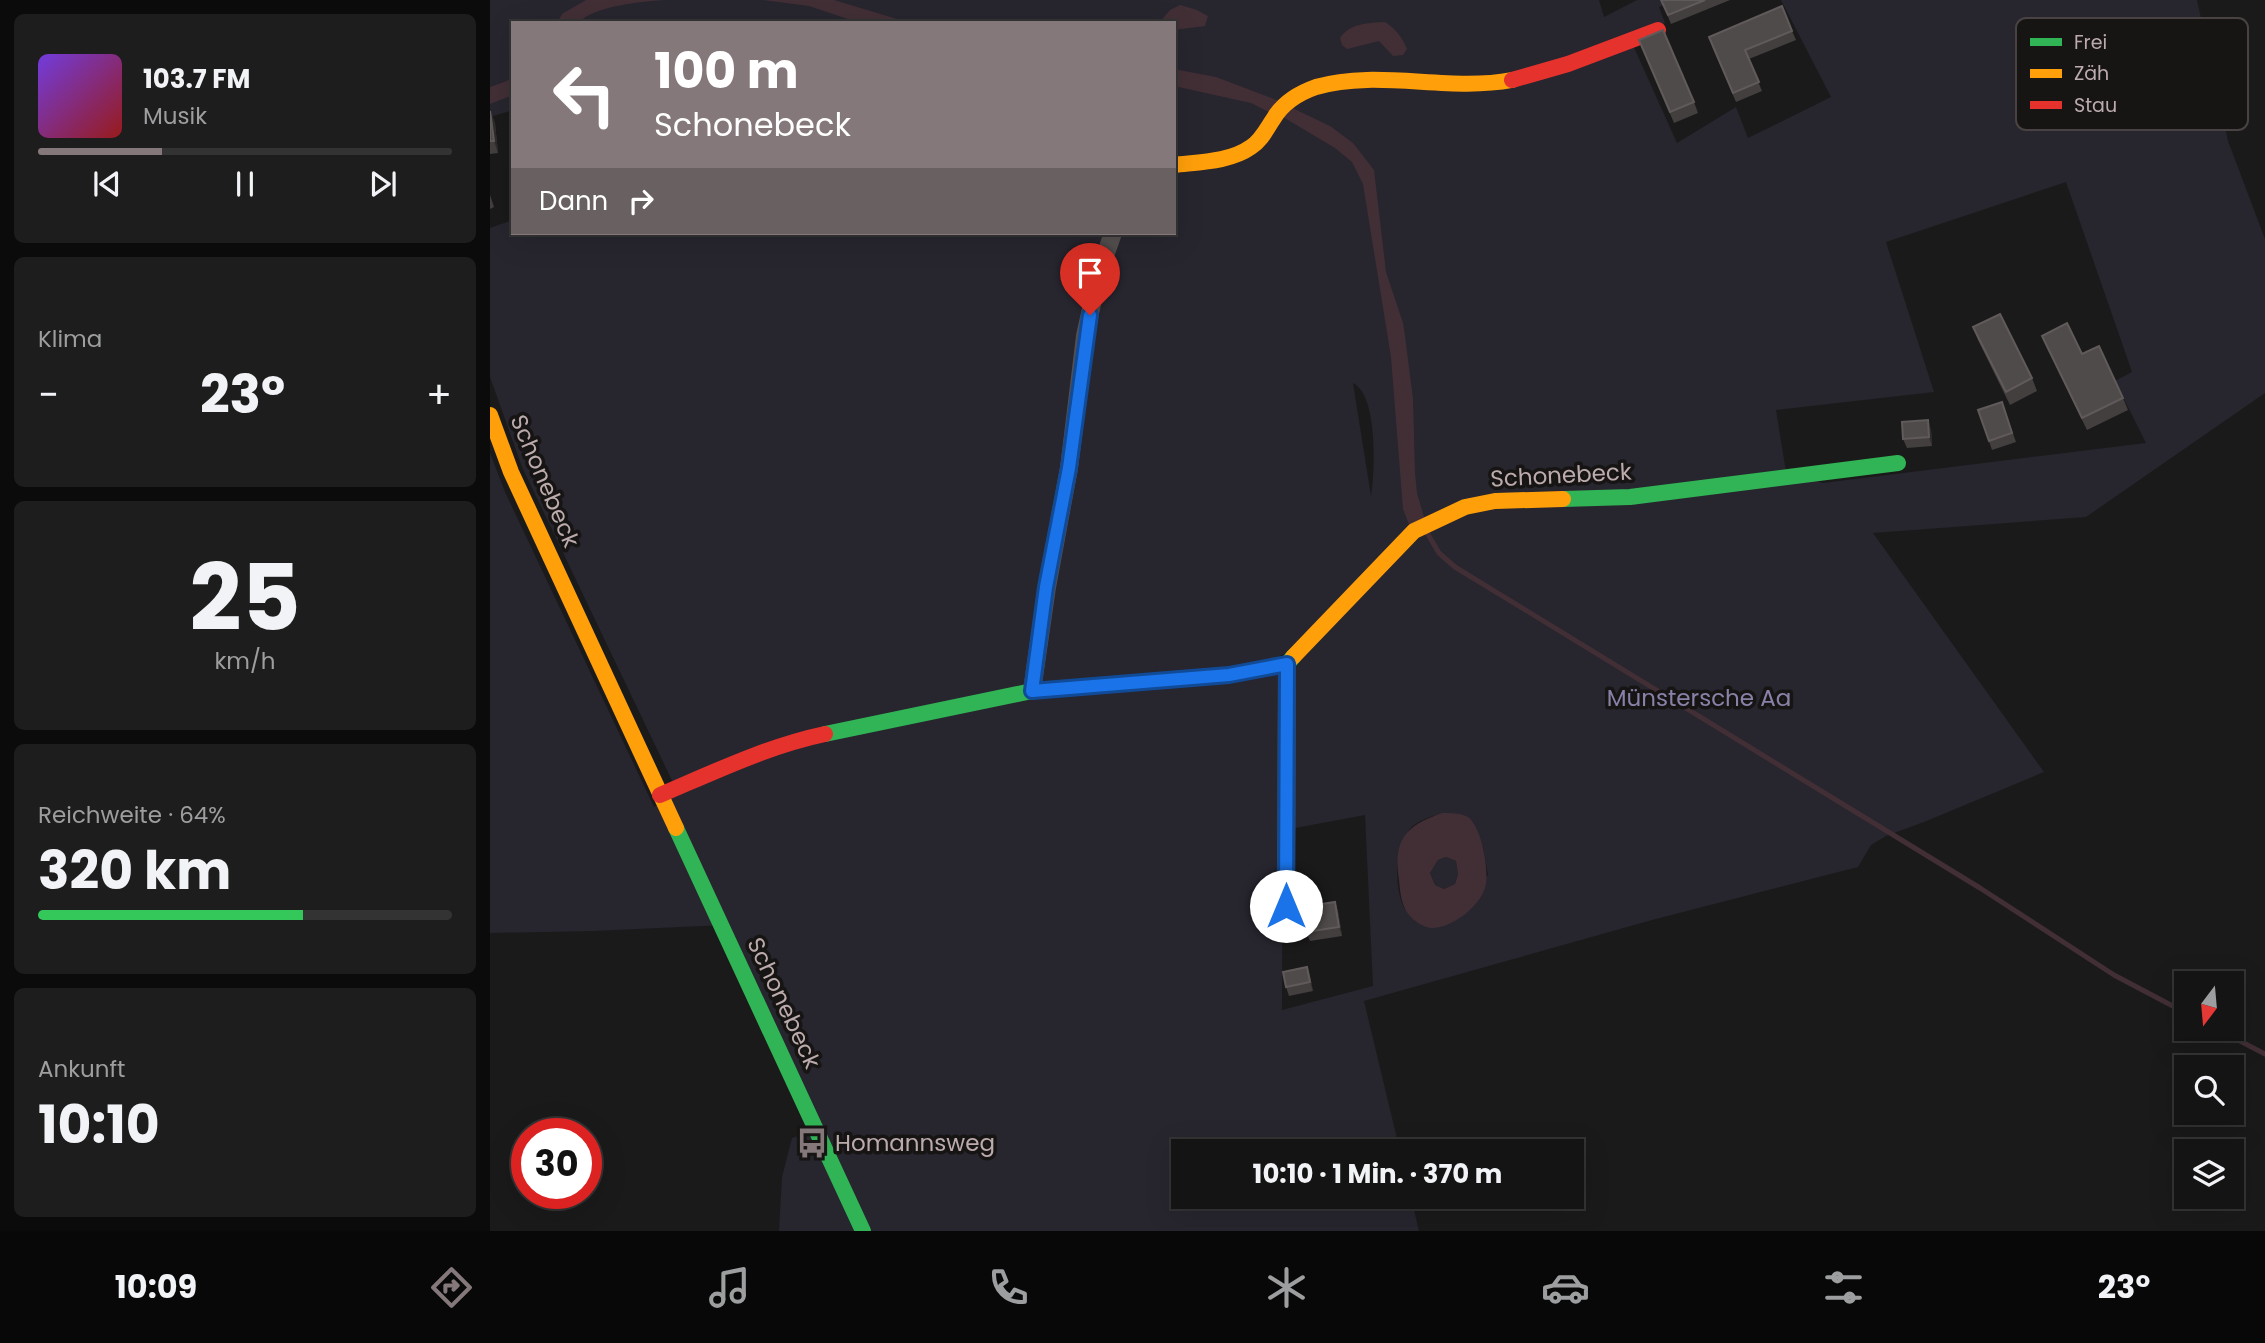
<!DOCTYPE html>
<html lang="de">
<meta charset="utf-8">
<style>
body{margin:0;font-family:Poppins,sans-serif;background:#1d1d1d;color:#f1f3f6;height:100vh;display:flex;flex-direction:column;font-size:26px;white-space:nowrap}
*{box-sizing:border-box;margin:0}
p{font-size:23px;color:#9d9ea0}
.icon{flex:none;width:38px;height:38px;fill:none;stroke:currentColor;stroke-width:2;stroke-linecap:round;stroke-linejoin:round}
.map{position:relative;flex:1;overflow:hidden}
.panel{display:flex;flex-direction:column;gap:14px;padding:14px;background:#0b0b0b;width:490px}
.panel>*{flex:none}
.top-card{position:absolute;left:21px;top:21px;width:665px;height:214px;border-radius:0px;box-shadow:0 7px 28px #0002,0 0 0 2px #333334;background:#84787a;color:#fff;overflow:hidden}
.needle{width:46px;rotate:196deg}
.buttons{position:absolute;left:1684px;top:971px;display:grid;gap:14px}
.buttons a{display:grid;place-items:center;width:70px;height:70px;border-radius:0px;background:#141414;box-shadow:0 7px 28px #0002,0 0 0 2px #333334;font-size:35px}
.speed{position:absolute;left:21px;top:1118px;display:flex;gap:14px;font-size:35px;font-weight:700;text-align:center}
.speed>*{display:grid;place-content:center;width:91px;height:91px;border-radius:50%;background:#141414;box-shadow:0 7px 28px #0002,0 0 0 2px #333334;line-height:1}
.speed .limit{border:10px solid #d22;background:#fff;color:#111}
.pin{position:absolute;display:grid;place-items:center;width:60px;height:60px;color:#fff;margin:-72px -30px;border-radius:50% 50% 50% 0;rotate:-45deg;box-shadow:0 0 7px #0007}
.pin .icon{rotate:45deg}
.me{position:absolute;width:77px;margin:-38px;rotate:0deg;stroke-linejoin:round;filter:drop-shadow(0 0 5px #0008)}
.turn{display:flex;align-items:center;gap:24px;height:147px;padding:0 28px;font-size:32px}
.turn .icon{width:91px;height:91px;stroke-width:2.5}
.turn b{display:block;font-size:49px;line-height:60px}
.then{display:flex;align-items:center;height:66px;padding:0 28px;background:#0003;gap:14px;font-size:26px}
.big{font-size:52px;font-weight:700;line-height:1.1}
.panel .card{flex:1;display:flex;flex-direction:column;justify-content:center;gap:10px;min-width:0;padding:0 24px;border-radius:10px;background:#1d1d1d}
.panel .dial{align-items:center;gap:0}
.dial b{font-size:91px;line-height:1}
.song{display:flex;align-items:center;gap:21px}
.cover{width:84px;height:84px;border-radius:10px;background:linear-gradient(135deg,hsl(260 70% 55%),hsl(0 70% 35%))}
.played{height:7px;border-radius:4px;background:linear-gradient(90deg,#84787a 30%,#333334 30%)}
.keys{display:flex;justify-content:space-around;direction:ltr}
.heat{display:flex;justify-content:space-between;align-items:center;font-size:38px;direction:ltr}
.charge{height:10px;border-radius:5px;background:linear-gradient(90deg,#34c759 64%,#333334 0)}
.trip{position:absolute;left:681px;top:1139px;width:413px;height:70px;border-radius:0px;background:#141414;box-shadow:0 7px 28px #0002,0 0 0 2px #333334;font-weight:700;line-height:70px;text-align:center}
.dock{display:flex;height:112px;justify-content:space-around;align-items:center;background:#080808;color:#9d9ea0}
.dock .icon{width:49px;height:49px}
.dock .current{color:#84787a}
.dock b{font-size:32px;color:#f1f3f6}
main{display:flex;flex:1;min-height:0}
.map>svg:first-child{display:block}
.green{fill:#27252e;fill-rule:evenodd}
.water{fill:#422f36;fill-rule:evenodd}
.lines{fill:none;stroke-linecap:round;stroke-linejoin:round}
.stream{stroke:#422f36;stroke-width:5}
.street{stroke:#555050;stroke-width:18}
.fast{stroke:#30b455;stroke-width:16}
.slow{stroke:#ff9f0a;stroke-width:16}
.jam{stroke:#e5322d;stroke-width:16}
.wall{fill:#433f3f}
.shaded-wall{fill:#2e2b2b}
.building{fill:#504b4b;stroke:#615a5a;stroke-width:2}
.route-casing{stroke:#114b97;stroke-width:18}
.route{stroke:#1a73e8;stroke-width:12}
.labels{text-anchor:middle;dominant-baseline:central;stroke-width:7;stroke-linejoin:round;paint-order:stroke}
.street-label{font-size:23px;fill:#bcabad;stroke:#171514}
.park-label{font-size:23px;fill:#8a81a8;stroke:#171514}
.poi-label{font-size:23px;fill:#bcabad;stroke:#171514;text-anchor:start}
.key{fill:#171514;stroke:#494242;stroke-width:2}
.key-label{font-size:19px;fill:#bcabad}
</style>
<main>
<section class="panel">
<div class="card">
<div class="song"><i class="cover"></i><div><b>103.7 FM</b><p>Musik</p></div></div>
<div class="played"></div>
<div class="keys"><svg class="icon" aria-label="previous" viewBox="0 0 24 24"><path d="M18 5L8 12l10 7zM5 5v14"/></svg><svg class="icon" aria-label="pause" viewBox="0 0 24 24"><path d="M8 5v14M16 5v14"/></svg><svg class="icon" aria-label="next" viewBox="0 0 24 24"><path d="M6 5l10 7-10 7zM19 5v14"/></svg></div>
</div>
<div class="card"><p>Klima</p>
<div class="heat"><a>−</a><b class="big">23°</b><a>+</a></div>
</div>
<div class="card dial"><b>25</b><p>km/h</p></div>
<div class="card"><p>Reichweite · 64%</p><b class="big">320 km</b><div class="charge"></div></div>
<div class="card"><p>Ankunft</p><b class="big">10:10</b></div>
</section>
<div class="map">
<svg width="1775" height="1231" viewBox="0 0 1775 1231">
<rect width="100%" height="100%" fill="#1b1a1a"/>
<path class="green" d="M0 0H1109L1114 17 1147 0H1184L1169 7 1175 23 1142 43 1187 143 1246 107 1258 138 1341 97 1291 0H1707L1738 141 1775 239V393L1596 517 1383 533 1554 772 1434 822 1396 836 1381 845 1368 867 1162 920 874 1001 910 1151 693 1152V1197H921L929 1231H380L234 925 103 931 0 933V453L15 492 164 807 188 793 32 467 0 377V228L23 220V233H616L571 468 532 699 793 668 792 1010 883 986 875 815 800 829 798 652 773 664 544 687 616 276 628 233H684V23H23V110L0 117ZM1576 182 1642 372 1625 381 1656 443 1333 483 1296 472 1286 410 1444 392 1396 242ZM863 383C888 395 885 471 881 496ZM952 813 993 847 998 875 930 924C922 918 915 912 912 903 904 881 906 852 918 832 924 821 941 817 952 813Z
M956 857 966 861 968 874 965 884 954 889 945 885 940 873 948 860Z
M320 1132 364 1231H289L292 1177 302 1138Z"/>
<path class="water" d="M96 0H173C149 2 104 6 88 23H67L72 14Z
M273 0H344L407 19 432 23H370L319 6Z
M690 5 707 10 718 16 715 26 684 30V23H669L680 10Z
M895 22C906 29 912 37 917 49L913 55 903 56 889 41 857 49 852 45 850 38C860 23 879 23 895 22Z
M684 69 726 77 789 101 783 114 761 103 684 86Z
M23 77V95L0 104V87L17 81Z
M798 106 840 126 863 143 884 170 896 272 913 323 915 336 923 399 925 473 927 493 934 517 920 527 913 509 901 357 873 184 862 162 845 148 793 117Z
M952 813C960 813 971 813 978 817 992 827 1000 873 995 888 989 907 962 928 942 928 933 928 921 919 916 911 911 901 910 891 909 880 903 840 915 826 952 813ZM956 857 966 861 968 874 965 884 954 889 945 885 940 873 948 860Z"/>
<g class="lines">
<path class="stream" d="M936 531 949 553 965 567 1490 888 1624 975 1696 1013
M1727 1029 1775 1054"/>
<path class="street" d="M542 691 557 587 579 468 595 336 609 273 623 233
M796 906 797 664"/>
<path class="fast" d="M1073 499 1140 497 1408 463
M335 734 542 691 739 675 797 664 803 657
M186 828 373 1231"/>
<path class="slow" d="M684 165C709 162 740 162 761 147 772 140 777 128 784 118 793 103 809 93 826 87 887 69 958 92 1022 80
M0 415 21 472 186 828
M803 657 924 531 975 507 1005 501 1073 499"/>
<path class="jam" d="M1022 80 1078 64 1168 30
M170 795C224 772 278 746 335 734"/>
</g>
<path class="wall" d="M1171 0H1240L1181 24Z
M1302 31 1306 40 1259 59 1272 91 1246 102 1222 46Z
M1149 40 1204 102 1208 113 1184 123Z
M0 111 5 123 8 153 0 154Z
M0 195 4 207 0 209Z
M1483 327 1542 378 1547 391 1520 405 1488 340Z
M1552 336 1592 354 1633 398 1638 410 1597 430 1557 348Z
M1512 402 1526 442 1502 450 1488 410Z
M1441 429 1442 446 1417 448 1413 439Z
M845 902 848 911 852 936 820 941 816 932Z
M817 967 820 976 823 991 799 996 796 987Z"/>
<path class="shaded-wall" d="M1 111 5 123 8 153 4 141Z
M1438 420 1441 429 1442 446 1439 437Z
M845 902 848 911 852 936 849 927Z
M817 967 820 976 823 991 820 982Z"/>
<path class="building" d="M1171 0H1215L1178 15Z
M1292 6 1302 31 1255 50 1269 82 1243 93 1219 37Z
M1173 30 1204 102 1180 112 1149 40Z
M0 111 4 141H0Z
M1510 314 1542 378 1516 392 1483 327Z
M1577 323 1592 354 1609 346 1633 398 1592 418 1552 336Z
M1512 402 1522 433 1499 441 1488 410Z
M1438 420 1439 437 1413 439 1412 422Z
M845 902 849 927 816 932 812 907Z
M817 967 820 982 796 987 793 972Z"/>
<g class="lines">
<g class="route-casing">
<path id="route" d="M600 315 579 468 556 587 542 691 739 675 797 664 796 906"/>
</g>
<use href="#route" class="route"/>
</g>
<defs>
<g id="bus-bare" transform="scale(2.415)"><path d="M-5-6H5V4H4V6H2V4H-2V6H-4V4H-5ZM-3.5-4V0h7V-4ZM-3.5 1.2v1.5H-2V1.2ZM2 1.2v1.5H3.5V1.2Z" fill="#84787a" stroke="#171514" stroke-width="2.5" paint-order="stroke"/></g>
</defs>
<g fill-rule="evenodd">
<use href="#bus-bare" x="322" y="1143"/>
</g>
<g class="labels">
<g class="street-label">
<text transform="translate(1071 475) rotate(-3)">Schonebeck</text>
<text transform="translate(55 481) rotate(67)">Schonebeck</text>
<text transform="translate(294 1003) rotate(65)">Schonebeck</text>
</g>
<g class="park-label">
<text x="1209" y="698">Münstersche Aa</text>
</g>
<g class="poi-label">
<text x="345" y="1143">Homannsweg</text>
</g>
</g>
<rect x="1526" y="18" width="232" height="112" rx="10" class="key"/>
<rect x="1540" y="38" width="32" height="8" fill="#30b455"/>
<rect x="1540" y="69" width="32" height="9" fill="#ff9f0a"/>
<rect x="1540" y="101" width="32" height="8" fill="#e5322d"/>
<g class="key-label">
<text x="1584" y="49">Frei</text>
<text x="1584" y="80">Zäh</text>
<text x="1584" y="112">Stau</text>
</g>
</svg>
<div class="buttons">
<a><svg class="needle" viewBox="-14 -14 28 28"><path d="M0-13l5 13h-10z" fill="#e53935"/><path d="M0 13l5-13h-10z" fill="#9d9ea0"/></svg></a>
<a><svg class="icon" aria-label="search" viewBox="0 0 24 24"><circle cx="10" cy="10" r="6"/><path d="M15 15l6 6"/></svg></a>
<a><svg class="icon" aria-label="layers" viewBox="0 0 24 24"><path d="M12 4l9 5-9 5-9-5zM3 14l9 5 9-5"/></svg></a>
</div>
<div class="speed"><div class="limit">30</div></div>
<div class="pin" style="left:600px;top:315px;background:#d93025"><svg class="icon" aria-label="arrive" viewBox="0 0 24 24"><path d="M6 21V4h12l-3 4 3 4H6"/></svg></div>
<svg class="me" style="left:796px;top:906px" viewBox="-20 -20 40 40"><circle r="19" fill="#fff"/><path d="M0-13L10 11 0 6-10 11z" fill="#1a73e8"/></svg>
<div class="trip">10:10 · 1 Min. · 370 m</div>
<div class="top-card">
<div class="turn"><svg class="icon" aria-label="left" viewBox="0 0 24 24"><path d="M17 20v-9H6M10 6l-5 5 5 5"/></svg><div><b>100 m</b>Schonebeck</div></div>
<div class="then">Dann<svg class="icon" aria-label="right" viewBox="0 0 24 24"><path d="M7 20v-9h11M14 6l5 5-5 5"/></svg></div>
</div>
</div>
</main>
<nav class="dock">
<b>10:09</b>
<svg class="icon current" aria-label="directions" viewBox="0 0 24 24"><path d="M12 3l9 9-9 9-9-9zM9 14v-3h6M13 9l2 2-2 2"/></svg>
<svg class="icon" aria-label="music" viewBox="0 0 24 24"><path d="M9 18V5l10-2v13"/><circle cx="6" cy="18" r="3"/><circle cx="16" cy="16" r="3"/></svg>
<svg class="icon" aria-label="phone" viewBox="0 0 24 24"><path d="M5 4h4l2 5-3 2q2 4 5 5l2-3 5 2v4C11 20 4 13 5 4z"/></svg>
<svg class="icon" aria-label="climate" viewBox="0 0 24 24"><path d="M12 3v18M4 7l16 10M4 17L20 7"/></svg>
<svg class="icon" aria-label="car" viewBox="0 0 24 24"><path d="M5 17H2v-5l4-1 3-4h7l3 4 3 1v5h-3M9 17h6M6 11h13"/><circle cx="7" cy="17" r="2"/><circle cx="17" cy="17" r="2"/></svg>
<svg class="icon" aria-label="filters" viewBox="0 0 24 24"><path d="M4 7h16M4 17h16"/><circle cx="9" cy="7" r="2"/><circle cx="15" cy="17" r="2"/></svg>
<b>23°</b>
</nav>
